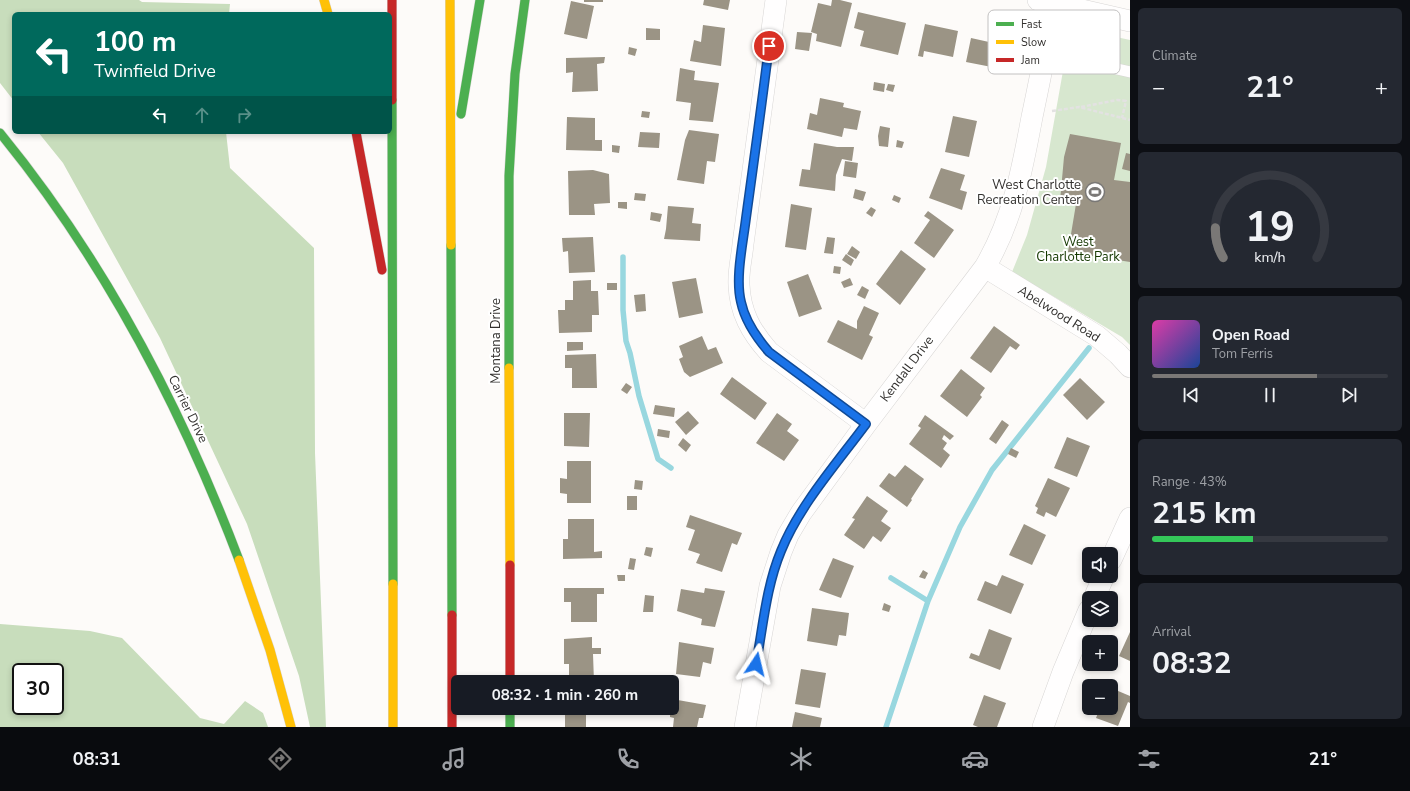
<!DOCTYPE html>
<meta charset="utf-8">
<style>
body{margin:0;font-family:"Nunito Sans",sans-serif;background:#242831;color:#f1f3f6;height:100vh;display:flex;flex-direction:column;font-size:15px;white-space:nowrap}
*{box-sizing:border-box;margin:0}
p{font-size:13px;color:#9ea1a6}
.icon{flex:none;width:22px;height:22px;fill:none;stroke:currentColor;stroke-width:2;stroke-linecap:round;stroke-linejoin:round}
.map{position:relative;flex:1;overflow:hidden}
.sheet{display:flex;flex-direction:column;gap:8px;padding:8px;background:#0d0f14;width:280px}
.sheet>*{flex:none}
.banner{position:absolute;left:12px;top:12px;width:380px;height:122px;border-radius:6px;box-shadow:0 2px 6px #0003;background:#00695c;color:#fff;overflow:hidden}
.fabs{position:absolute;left:1082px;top:547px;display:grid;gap:8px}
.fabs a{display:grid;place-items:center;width:36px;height:36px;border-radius:6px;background:#171b24;box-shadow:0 2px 6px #0003;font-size:20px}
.speed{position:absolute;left:12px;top:663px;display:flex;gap:8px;font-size:20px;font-weight:700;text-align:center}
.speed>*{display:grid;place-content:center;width:52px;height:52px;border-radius:50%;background:#171b24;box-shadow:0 2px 6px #0003;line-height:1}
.speed .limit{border:2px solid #111;border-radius:6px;background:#fff;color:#111}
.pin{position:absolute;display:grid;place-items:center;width:34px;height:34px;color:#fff;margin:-17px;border:2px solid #fff;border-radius:50%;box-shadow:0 1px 4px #0007}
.me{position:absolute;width:44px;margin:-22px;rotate:10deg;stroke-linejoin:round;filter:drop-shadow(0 0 3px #0008)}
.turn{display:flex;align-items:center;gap:14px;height:84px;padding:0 16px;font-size:18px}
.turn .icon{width:52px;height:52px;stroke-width:2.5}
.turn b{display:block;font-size:28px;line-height:34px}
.lanes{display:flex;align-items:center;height:38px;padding:0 16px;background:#0003;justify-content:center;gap:20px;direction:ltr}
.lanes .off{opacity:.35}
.big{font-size:30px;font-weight:700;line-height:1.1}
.sheet .card{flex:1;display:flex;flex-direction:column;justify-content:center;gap:6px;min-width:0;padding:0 14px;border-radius:6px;background:#242831}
.sheet .dial{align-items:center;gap:0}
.dial svg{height:104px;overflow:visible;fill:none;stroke:#363941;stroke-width:7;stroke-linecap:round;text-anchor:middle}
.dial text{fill:#f1f3f6;stroke:none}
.song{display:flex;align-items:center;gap:12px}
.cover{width:48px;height:48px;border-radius:6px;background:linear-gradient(135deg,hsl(320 70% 55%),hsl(220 70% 35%))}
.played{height:4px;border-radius:2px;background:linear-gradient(90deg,#7a7876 70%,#363941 70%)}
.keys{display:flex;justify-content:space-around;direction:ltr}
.heat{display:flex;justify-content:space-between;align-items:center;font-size:22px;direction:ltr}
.charge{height:6px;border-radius:3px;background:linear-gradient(90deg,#34c759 43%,#363941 0)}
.trip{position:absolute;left:451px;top:675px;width:228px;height:40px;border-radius:6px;background:#171b24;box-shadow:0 2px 6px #0003;font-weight:700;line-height:40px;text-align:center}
.tab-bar{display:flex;height:64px;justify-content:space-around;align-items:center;background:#090b0e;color:#9ea1a6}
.tab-bar .icon{width:28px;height:28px}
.tab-bar .current{color:#7a7876}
.tab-bar b{font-size:18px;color:#f1f3f6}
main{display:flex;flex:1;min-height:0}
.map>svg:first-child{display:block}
.green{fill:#d7e7cf}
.forest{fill:#c8ddbc;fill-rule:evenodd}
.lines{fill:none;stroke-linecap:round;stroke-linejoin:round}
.stream{stroke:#98d7df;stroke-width:5.5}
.building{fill:#9b9485}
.lane-casing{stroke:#d8d6d5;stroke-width:12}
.street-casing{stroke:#d8d6d5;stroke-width:22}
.fast-casing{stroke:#d8d6d5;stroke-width:10}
.slow-casing{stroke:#d8d6d5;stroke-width:10}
.jam-casing{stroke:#d8d6d5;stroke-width:10}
.path{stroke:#e3e2e2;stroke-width:2.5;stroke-dasharray:4 2;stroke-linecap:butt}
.lane{stroke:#fffefe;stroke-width:11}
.street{stroke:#fffefe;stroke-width:21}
.fast{stroke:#4caf50;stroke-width:9}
.slow{stroke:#ffc107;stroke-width:9}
.jam{stroke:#c62828;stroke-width:9}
.route-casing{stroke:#114b97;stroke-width:10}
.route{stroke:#1a73e8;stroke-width:7}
.labels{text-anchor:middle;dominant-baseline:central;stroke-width:4;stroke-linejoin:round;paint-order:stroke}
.poi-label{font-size:13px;fill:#33312f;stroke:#fff;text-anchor:end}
.park-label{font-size:13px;fill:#143800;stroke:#fff}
.street-label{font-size:13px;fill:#33312f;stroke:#fff}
.key{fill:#fff;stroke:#c2c1c1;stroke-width:1}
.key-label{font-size:11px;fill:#33312f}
</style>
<main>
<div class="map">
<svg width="1130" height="727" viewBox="0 0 1130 727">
<rect width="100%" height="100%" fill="#fdfbf9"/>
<path class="green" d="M1079 31 1098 33 1130 40V345L1122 337 1012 272 1027 235 1046 167 1069 37Z"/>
<path class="forest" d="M0 0H139L142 2 230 4 229 14H14V101L0 83Z
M38 132H226L230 168 314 248 315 453 326 727H310L299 676 247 524 160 338 63 163Z
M0 624 90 631 122 638 200 718 224 724 245 701 263 713 268 727H0ZM21 672H55V706H21Z"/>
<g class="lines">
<path class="stream" d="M623 257V310L626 341 630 353 639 396 658 459 671 468
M891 578 928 601
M886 727 928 601 960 527 992 470 1089 348"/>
</g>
<path class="building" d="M584 0H603V2H584Z
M704 0H730L728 10 703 5Z
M832 0H840L852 3 841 47 816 41 817 34 811 32 818 3 831 6Z
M571 1 594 6 587 39 564 34Z
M858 12 906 23 898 55 860 46 864 31 854 28Z
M925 24 958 31 953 57 924 51 923 57 918 56Z
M703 25 725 28 721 66 690 61 694 40 701 42Z
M646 28 660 29V40H646Z
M797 32 812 33 809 51 795 49Z
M971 38 1007 46 1002 69 966 62Z
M629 47 637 49 635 56 628 54Z
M605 57 604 63 597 64 598 91 572 92 573 72 566 73V58Z
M680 68 695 71 694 80 719 83 713 122 689 120 691 103 676 101Z
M874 82 885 84 884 92 873 90Z
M888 84 895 85 893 92 886 90Z
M820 98 844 103 843 107 861 111 857 130 844 128 842 137 807 129 810 113 817 115Z
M642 111 650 112 649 118 641 117Z
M953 116 977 121 969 157 945 152Z
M567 117 595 118V140H602V151L566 150Z
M880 126 890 128 888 147 879 146 878 136Z
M689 130 719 134 715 162 707 161 704 184 677 180 685 140Z
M640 132 660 133 659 148 638 147Z
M1070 134 1121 143 1114 180 1130 182V262L1068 252 1076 204 1060 201 1064 157Z
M897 140 904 142 902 148 896 147Z
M814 143 837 147H854L852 161 842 159 836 175 835 191 799 186 802 169 810 170Z
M612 145 620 146 619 153 612 152Z
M1126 153 1130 154V171L1122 169Z
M845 161 858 163 856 178 843 176Z
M941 168 965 175 960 190 967 192 962 210 929 198Z
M593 170 609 174 610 203 594 204 595 215H569L568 171Z
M855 189 866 192 863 201 853 198Z
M635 193 646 194 645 201 634 200Z
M894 195 901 198 899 203 892 200Z
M618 202H627V209L618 208Z
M791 204 812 208 806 250 785 247Z
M668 206 694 208 692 223 701 224 700 241 664 239 666 229Z
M871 207 876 210 872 217 866 213Z
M928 211 954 230 934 258 914 243 930 220 924 216Z
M651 212 662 214 660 222 650 220Z
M593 237 595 272 569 273 568 251 563 252 562 238Z
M827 237 835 238 833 254 824 253Z
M852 246 860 252 856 259 847 254Z
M901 250 926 269 900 305 876 284Z
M846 254 854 260 851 266 842 260Z
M834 266 841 267 840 274 833 273Z
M808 274 822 309 799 317 787 282Z
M696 278 703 313 679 318 672 282Z
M850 278 853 285 844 288 841 282Z
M591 280V291H598L599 315H592V332L559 333 558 310H565V300H573V281Z
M607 283H617V290H607Z
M862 286 869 290 865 299 857 295Z
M645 294 646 311 636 312 634 295Z
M864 306 879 313 869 335 873 337 862 360 827 342 838 320 857 329V321Z
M994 326 1020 345 1016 350 1010 346 991 373 970 358Z
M702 336 708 350 716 347 723 363 690 377 684 372 679 359 683 357 679 346Z
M567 342H583V350L567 351Z
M596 354 597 388H572V368H565V355Z
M961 369 985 388 980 395 982 397 967 417 940 396Z
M732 377 767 403 755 420 720 394Z
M1080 378 1105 402 1087 420 1063 395Z
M626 383 632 387 627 394 621 390Z
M655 405 675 408 674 417 653 414Z
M688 411 699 423 686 435 675 422Z
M564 413H590L589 447 564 446Z
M777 413 792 424 787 431 799 440 784 461 756 443Z
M925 415 954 436 950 440 944 435 942 439 947 443 943 449 950 455 941 468 909 444 921 428 918 426Z
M1002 420 1009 425 996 444 989 439Z
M658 429 670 431 669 438 657 436Z
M1067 437 1090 446 1077 477 1054 468Z
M683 438 691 445 686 452 678 445Z
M1011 448 1019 452 1016 458 1008 454Z
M567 461H591V503H567V494L560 493V478L567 479Z
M905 465 924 479 911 499 912 500 907 507 879 486 889 473 895 477Z
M1048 478 1070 488 1056 517 1046 512 1044 517 1036 513 1038 508 1035 506Z
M635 480 643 481 642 490 634 489Z
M627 496H637V510H627Z
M867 496 888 511 881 521 891 528 881 542 873 536 864 549 844 535 855 519 852 518Z
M690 515 742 533 737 545 732 543 722 572 696 563 700 554 688 550 695 530 686 527Z
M568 519H594V552L602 551V558L563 559V539H568Z
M1024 524 1046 535 1032 565 1009 555Z
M646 547 653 548 651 557 644 555Z
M630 558 636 559 634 570 628 569Z
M833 558 854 566 841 598 819 590Z
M923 570 928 573 925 579 919 577Z
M617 575H625V581H618Z
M1002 575 1024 584 1011 614 977 600 985 581 997 586Z
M564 588H604V594H597V622H571V602H564Z
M705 588 725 591 715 627 701 625 702 619 677 611 681 589 704 593Z
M645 595 654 596 653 612H643Z
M884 603 891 606 889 612 882 610Z
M812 608 849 613 846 636 839 635 837 646 807 641Z
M989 629 1012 638 1000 670 969 658 971 653 979 656Z
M1130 632V661L1119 656Z
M592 637V648H601V654H593L594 682H569V664H564V639Z
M679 642 714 648 711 664 703 662 700 677 676 674Z
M801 669 826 673 820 708 795 704Z
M1111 688 1130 696V703L1128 702 1118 726 1096 718 1100 708H1111Z
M984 695 1006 703 997 727H978L973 725Z
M672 699 706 705 703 718H699L697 727H673L674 718 670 717V708H672Z
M565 708H586V727H565Z
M795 712 822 718 820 727H792Z"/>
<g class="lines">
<g class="lane-casing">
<path id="lane" d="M1046 53 1130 72"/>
</g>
<g class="street-casing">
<path id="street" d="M776 0 743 244C742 257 738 271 739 285 740 312 751 332 769 352L866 424
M1038 0 1130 21
M985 267 1097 336 1118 354 1130 367
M1111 560 1130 518
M1094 598 1104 576
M745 727 770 586 781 552 788 535 801 513 866 424 985 267C1013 219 1022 171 1032 117 1040 79 1048 42 1053 3
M1043 727 1063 672 1089 610"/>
</g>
<g class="fast-casing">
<path id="fast" d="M392 100 393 584
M461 114 480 0
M0 133C104 260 181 407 239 560
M451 245 452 615
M509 368V176L515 74 525 0
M510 708V727"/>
</g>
<g class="slow-casing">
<path id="slow" d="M324 0 328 14
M450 0 451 245
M509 368 510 565
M239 560 270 650 291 727
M393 584V727"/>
</g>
<g class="jam-casing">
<path id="jam" d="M392 0V100
M356 132 382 270
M510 565V682
M452 615V727"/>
</g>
<path class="path" d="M1081 107 1117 100 1126 101 1122 118
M1052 111 1079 107 1130 120"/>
<use href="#lane" class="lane"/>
<use href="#street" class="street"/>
<use href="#fast" class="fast"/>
<use href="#slow" class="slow"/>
<use href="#jam" class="jam"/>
</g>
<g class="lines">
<g class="route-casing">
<path id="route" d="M756 664C763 627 766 587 781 551 799 506 837 463 866 424L769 352C756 337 745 321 741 302 735 278 743 243 746 218 754 160 762 103 769 46"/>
</g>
<use href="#route" class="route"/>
</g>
<defs>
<g id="stadium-ring" transform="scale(1)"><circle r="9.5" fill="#fff" stroke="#7a7876" stroke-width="1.5"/><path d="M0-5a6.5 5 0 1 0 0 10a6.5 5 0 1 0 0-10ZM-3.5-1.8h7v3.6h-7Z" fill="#7a7876"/></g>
</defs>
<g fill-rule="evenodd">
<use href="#stadium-ring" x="1095" y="192"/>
</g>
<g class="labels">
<g class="poi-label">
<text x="1081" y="185">West Charlotte<tspan x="1081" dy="15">Recreation Center</tspan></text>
</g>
<g class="park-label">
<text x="1078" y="242">West<tspan x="1078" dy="15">Charlotte Park</tspan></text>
</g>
<g class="street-label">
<text transform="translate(1059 314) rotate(32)">Abelwood Road</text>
<text transform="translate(496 341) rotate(-90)">Montana Drive</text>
<text transform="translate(907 369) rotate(-53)">Kendall Drive</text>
<text transform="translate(188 409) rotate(64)">Carrier Drive</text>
</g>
</g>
<rect x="988" y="10" width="132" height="64" rx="6" class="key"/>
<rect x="996" y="22" width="18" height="4" fill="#4caf50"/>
<rect x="996" y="40" width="18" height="4" fill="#ffc107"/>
<rect x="996" y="58" width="18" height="4" fill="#c62828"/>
<g class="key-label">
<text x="1021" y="28">Fast</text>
<text x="1021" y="46">Slow</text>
<text x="1021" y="64">Jam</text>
</g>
</svg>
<div class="fabs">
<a><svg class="icon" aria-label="sound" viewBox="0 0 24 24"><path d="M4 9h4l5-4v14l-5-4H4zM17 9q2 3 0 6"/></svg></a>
<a><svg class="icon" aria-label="layers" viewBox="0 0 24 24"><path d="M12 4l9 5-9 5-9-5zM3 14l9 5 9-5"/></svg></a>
<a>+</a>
<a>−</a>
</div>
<div class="speed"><div class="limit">30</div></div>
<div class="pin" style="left:769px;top:46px;background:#d93025"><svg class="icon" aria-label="arrive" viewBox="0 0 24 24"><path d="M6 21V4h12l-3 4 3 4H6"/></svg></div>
<svg class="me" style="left:756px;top:664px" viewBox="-20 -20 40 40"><path d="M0-17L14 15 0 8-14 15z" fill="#1a73e8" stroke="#fff" stroke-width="4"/></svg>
<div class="trip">08:32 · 1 min · 260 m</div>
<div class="banner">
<div class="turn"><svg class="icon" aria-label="left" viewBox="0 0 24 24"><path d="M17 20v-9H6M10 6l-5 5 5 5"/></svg><div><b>100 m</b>Twinfield Drive</div></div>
<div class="lanes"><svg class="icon" aria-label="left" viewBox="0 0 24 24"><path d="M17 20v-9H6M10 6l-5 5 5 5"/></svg><svg class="icon off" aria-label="ahead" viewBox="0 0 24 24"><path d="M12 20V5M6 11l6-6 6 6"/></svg><svg class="icon off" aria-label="right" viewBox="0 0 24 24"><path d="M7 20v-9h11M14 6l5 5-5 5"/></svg></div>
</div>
</div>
<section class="sheet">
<div class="card"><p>Climate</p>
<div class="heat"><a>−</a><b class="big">21°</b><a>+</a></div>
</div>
<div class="card dial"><svg viewBox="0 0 100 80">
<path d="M14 69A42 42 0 1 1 86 69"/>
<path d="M14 69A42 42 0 0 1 8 46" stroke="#7a7876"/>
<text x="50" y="56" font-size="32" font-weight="700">19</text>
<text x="50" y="72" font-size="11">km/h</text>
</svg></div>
<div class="card">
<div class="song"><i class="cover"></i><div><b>Open Road</b><p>Tom Ferris</p></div></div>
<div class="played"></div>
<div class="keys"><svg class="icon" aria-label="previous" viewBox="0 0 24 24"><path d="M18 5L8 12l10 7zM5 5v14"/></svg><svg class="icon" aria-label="pause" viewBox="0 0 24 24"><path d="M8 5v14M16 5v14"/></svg><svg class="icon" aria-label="next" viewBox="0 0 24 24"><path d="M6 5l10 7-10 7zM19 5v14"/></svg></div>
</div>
<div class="card"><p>Range · 43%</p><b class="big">215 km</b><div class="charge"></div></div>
<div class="card"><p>Arrival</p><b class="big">08:32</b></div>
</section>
</main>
<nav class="tab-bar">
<b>08:31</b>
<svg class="icon current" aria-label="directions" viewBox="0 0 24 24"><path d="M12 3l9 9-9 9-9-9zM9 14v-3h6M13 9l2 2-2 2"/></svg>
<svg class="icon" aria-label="music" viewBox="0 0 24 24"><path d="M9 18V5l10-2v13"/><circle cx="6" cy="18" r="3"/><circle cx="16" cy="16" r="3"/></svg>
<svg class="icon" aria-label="phone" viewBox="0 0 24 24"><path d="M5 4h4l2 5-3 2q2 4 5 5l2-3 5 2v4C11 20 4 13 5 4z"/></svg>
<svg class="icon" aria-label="climate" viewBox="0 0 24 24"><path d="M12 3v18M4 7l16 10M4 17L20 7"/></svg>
<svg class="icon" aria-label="car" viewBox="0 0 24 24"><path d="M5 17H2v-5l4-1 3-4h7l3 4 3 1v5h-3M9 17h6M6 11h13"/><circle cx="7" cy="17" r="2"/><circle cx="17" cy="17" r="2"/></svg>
<svg class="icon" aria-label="filters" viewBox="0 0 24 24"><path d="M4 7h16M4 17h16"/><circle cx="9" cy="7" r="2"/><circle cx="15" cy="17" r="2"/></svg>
<b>21°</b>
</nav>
